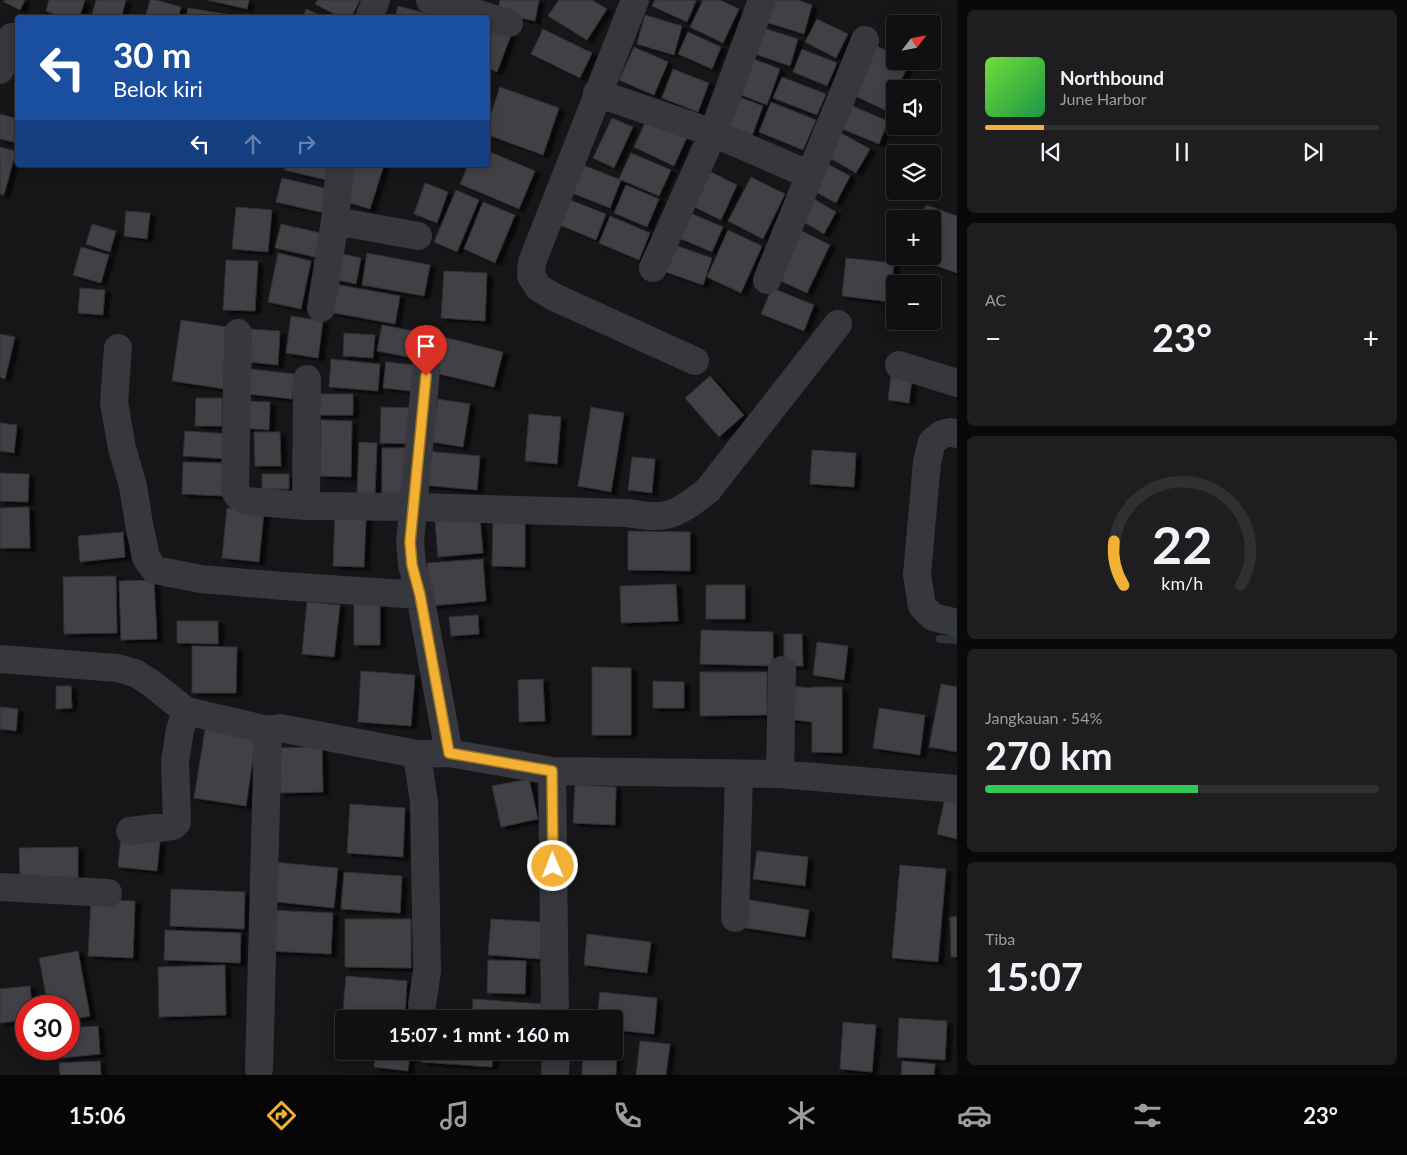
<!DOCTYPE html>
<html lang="id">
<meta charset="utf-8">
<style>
body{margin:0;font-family:Lato,sans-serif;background:#1e1e20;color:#f1f3f6;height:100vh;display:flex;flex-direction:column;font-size:19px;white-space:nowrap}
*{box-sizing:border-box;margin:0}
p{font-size:16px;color:#9c9d9f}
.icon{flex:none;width:28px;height:28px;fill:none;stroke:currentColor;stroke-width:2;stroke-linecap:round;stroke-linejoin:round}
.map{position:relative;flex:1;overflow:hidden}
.panel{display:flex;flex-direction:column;gap:10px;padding:10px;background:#09090a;width:450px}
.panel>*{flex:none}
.banner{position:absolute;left:15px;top:15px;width:475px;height:152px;border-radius:5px;box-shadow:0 2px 12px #0003,0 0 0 1px #303032;background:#1a4fa0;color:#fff;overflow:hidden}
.needle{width:32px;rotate:58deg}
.controls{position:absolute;left:886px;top:15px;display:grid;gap:10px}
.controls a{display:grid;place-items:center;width:55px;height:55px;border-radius:5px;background:#101012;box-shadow:0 2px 12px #0003,0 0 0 1px #303032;font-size:25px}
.speed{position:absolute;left:15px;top:995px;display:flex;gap:10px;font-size:25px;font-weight:700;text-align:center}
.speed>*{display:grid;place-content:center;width:65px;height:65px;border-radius:50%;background:#101012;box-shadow:0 2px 12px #0003,0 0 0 1px #303032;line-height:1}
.speed .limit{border:8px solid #d22;background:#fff;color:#111}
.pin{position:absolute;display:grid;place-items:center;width:42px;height:42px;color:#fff;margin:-51px -21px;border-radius:50% 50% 50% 0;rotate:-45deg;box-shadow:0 0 5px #0007}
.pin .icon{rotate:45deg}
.me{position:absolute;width:55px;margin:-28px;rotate:359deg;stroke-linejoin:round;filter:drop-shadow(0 0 4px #0008)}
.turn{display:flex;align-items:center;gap:18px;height:105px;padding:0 15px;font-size:22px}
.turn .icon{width:65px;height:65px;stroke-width:2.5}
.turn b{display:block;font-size:35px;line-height:42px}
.lanes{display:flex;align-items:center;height:48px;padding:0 15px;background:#0003;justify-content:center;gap:25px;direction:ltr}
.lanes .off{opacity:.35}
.big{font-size:38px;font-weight:700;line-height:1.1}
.panel .widget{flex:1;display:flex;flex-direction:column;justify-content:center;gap:8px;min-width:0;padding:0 18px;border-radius:8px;background:#1e1e20}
.panel .dial{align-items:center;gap:0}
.dial svg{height:130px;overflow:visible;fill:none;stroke:#303032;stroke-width:7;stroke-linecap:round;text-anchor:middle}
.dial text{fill:#f1f3f6;stroke:none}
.song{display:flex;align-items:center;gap:15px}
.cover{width:60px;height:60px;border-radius:8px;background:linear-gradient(135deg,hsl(100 70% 55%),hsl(140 70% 35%))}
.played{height:5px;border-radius:2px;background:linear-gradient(90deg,#f2b134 15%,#303032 15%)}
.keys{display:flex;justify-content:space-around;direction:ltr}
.heat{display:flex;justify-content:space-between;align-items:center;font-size:28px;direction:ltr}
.charge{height:8px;border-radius:4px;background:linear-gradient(90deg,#34c759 54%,#303032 0)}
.trip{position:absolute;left:335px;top:1010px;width:288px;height:50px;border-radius:5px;background:#101012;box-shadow:0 2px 12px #0003,0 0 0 1px #303032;font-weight:700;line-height:50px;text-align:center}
.menu{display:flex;height:80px;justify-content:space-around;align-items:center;background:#060607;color:#9c9d9f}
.menu .icon{width:35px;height:35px}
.menu .selected{color:#f2b134}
.menu b{font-size:22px;color:#f1f3f6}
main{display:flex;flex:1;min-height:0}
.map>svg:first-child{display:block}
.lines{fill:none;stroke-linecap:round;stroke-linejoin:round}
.stream{stroke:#2c353c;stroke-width:8}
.building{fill:#404145;stroke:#303034;filter:url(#shadow)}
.minor{stroke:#37383d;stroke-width:28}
.route-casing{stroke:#9d7322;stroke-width:12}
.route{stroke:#f2b134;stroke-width:9}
</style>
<main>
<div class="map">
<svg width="957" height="1075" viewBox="0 0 957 1075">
<defs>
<filter id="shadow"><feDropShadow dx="5.5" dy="3" stdDeviation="1" flood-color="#0009"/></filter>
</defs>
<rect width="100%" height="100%" fill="#161618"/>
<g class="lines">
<path class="stream" d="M940 639 957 640"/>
</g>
<path class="building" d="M4 0H25L20 10 4 2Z
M49 0H85L79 18H65L46 11Z
M96 0H126L121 18H91Z
M150 0H156L181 7 178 18H145Z
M207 0H249L247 9Z
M318 0H360L351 18H342L315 4Z
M500 0H539L535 21 497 13Z
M559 0H592L607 9 587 40 548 16Z
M655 0H693L696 1 687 22 652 6Z
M703 0H720L739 9 723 43 690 27Z
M768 0H798L812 5 804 34 762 21Z
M398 6 432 15 431 18H395Z
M188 8 232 15V18H186Z
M306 9 327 18H303Z
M645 15 682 26 674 55 637 44Z
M817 19 848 34 836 58 805 42Z
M488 26 511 35 497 72 488 68Z
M757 26 798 39 790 66 749 52Z
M543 29 592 53 580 78 531 54Z
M688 32 721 47 712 69 678 54Z
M874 45 895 54V61H910L897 89H895V93L887 111 851 94Z
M634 47 668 62 654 95 619 80Z
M802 49 837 63 827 86 793 72Z
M746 56 780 69 767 105 733 92Z
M673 69 709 83 698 112 662 98Z
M782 77 826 94 817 115 773 98Z
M500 87 559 108 543 155 488 135V123Z
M734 95 763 106 752 136 723 125Z
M771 102 816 120 803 150 759 132Z
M850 105 888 121 879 144 840 128Z
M0 114 18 119V143L0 139Z
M649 114 689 133 674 166 634 147Z
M612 118 633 127 614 168 593 158Z
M841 133 870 149 856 173 828 157Z
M0 147 16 151 4 195 0 194Z
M488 151 535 171 519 209 460 184 468 165H488Z
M631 153 671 170 659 196 619 179Z
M824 162 850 176 836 203 810 189Z
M286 165H330L327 180 284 170Z
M355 165H384L370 209 344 201Z
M583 165 621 180 610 208 572 193Z
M705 169 737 185 721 220 688 204Z
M751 177 785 194 763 239 728 221Z
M282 178 329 189 324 213 276 202Z
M425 183 448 192 437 223 414 214Z
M626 185 659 199 647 227 614 213Z
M456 190 479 200 457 252 434 242Z
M565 198 606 214 596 240 555 223Z
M814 199 836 212 824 234 802 221Z
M483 202 515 215 495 263 464 249Z
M926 205 957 216V273L908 256H932V219H921Z
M236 207 272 210 268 252 232 249Z
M683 210 723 227 712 252 672 235Z
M126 211 150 213 147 239 124 236Z
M610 216 650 233 639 260 599 243Z
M92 224 116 231 110 252 86 244Z
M281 224 320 233 315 257 275 248Z
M798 229 830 245 807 293 774 278Z
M728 230 762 246 741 293 707 277Z
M669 243 712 258 703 285 660 270Z
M81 247 109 255 101 283 73 275Z
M278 253 311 261 301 309 268 302Z
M338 253 361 258 356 284 333 279Z
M367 253 430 265 424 296 362 285Z
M846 258 894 263 890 302 842 296Z
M226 260 258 261 255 311 223 310Z
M444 271 487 273 485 321 441 318Z
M328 283 400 296 395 324 323 311Z
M80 288 105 290 103 315 78 313Z
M772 288 814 305 804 331 761 314Z
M291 316 323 321 318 358 286 353Z
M181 320 234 328 225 389 172 381Z
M382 325 413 331 408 357 377 351Z
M250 329 280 331 278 365 248 362Z
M344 333 375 335 373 358 343 356Z
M0 334 15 337 5 379 0 377Z
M440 336 503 352 494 387 431 372Z
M331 359 380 364 378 391 329 387Z
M386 362 414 365 411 391 383 388Z
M250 369 295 374 292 399 248 394Z
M892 369 913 371 909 403 888 400Z
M710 376 744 415 719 437 685 398Z
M310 394H353V415H310Z
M196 398H222V426H195Z
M438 399 470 404 463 447 431 442Z
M242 401 270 402 269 430 241 428Z
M381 407 414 408 413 444 380 443Z
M591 407 624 413 611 492 578 486Z
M529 414 561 417 557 464 525 461Z
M321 420 352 421 351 477 320 476Z
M0 423 17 425 14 453 0 451Z
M185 431 230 434 229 459 183 456Z
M254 432H280L281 466H255Z
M359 442 377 443 375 495 357 494Z
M382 448H409L408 494H382Z
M812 450 856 453 854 487 810 484Z
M426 451 480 456 477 490 423 485Z
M632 457 655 459 652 493 628 490Z
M183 462 225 463 224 496 182 494Z
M0 473 29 474 28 502 0 501Z
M262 474H289V489H262Z
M29 507 30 548H0V508Z
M227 508 264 512 259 562 222 558Z
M335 515 366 517 364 567 333 566Z
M480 518 483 553 438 557 435 521Z
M493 521 525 522V567L492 566Z
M628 531 690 532V571L628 570Z
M123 532 125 557 80 562 78 536Z
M483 559 486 601 430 606 427 563Z
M116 576 117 633 64 634 63 577Z
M154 580 157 639 121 640 119 581Z
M676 584 678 621 621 623 620 586Z
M706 585H745V619H706Z
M307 602 340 605 334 657 302 654Z
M354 603H380V645H354Z
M478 615 479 634 451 636 449 617Z
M177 621H218V644L177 643Z
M701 630 773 632V666L700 664Z
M784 634H802L803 666H784Z
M817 642 848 646 844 680 813 675Z
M192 646 237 647 236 693H192Z
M592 667 631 668V735H592Z
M361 671 415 675 411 726 358 722Z
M700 672H767V715L700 716Z
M543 679 545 721 519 722 518 680Z
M653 681 684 682V708H653Z
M941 684 957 687V752L929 747Z
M56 686H71L72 708 56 709Z
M789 686 812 688 813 687H842V753L812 752V722L786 719Z
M0 707 18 709 16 731 0 729Z
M879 708 925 715 920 755 873 748Z
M206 724 257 732 246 806 194 798Z
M322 747 323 792 280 793 279 748Z
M529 779 538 819 501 827 492 786Z
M575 785 616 787 615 825 573 823Z
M945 798 957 801V839L937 834Z
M350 804 405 808 403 857 347 853Z
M121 837 160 841 157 871 118 867Z
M78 847V879H20L19 848Z
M757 851 808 857 805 886 753 879Z
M272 862 338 868 334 908 268 901Z
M900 865 946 869 938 962 892 958Z
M344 872 402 876 400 913 341 909Z
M171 889 245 892 244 929 170 926Z
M91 899 135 901 133 958 88 956Z
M745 899 809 910 805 937 740 927Z
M269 910 333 913 331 954 267 951Z
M957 916V957H951L950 917Z
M345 919H411V968L345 967Z
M491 919 543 922 540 959 488 955Z
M165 930 241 933 240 963 164 960Z
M587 934 651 942 647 973 584 965Z
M78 951 90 1016 69 1020V1006H48L39 958Z
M488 960 526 961 525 994 487 993Z
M225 965 226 1015 159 1017 158 967Z
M346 976 407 981 405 1015 343 1011Z
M30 986 32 1006H26V1020L0 1023V989Z
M600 992 657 998 654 1034 614 1030V1019H597Z
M473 999 542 1004 541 1019H472Z
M899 1018 947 1021 945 1060 897 1057Z
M843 1022 876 1025 872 1072 840 1069Z
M98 1026 100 1054 61 1058 60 1049H69V1028Z
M614 1037H617L616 1075H582L583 1051H614Z
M640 1041 670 1044 666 1075H636Z
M375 1051H410L408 1071 374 1067Z
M422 1051H493L492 1067 421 1062Z
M100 1061 101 1075H60L59 1063Z
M902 1061 935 1064 934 1075H901Z"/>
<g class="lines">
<path class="minor" d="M430 0 509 23
M635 0 532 262 531 276 539 288 554 297 695 361
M369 18 376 0
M0 70 12 37
M597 93 713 133 810 175
M335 221 418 236
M653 268 713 133 762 0
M767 280 865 40
M321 308 335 221 340 165
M238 333 235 491C238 497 241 499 247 501L306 506 414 507 626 513C636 514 645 516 655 516 675 517 693 502 708 490L838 324
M429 339 410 542 412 565 420 595 449 753
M118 348 114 403 122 448 133 486 139 524 146 557 151 565 155 570 201 579 283 586 420 595
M899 365 957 383
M957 434 950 432 942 434 932 442 927 462 917 575 922 606 933 617 957 623
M306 506 307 379
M0 659 117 668 135 673 151 683 186 711 268 730 280 728 417 754 449 753 552 771 780 774 957 789
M417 754 424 802 427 971 422 1005
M552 771 555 1019
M780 774 782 670
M130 831 173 826 177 822 175 761 180 730 186 711
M0 887 108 893
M735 918 739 774
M259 1069 268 730
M555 1075 556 1051"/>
</g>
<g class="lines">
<g class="route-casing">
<path id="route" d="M426 376 410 542 412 565 420 595 449 753 552 771 553 866"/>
</g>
<use href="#route" class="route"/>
</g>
</svg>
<div class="controls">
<a><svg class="needle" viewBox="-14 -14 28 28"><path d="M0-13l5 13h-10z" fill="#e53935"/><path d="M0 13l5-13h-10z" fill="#9c9d9f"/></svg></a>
<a><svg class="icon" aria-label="sound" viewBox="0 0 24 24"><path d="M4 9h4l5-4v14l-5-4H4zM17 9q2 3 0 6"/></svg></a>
<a><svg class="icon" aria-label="layers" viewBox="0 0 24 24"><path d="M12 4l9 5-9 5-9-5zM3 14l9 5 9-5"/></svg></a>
<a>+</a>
<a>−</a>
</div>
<div class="speed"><div class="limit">30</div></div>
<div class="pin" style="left:426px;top:376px;background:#d93025"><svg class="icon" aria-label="arrive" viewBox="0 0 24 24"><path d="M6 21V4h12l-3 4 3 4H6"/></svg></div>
<svg class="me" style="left:553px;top:866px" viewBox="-20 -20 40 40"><circle r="17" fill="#f2b134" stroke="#fff" stroke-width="3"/><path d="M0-11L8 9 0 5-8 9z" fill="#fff"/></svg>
<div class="trip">15:07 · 1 mnt · 160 m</div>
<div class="banner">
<div class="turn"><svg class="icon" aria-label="left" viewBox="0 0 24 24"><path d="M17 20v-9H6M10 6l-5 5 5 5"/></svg><div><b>30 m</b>Belok kiri</div></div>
<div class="lanes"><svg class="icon" aria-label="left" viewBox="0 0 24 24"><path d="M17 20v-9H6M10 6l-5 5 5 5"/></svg><svg class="icon off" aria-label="ahead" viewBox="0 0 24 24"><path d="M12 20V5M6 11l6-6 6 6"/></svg><svg class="icon off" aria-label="right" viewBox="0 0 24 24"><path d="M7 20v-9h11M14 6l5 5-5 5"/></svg></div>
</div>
</div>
<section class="panel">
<div class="widget">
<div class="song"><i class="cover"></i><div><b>Northbound</b><p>June Harbor</p></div></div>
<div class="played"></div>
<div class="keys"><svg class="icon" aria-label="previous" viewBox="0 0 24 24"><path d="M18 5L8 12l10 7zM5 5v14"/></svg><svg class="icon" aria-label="pause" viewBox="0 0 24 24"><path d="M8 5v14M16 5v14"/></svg><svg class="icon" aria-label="next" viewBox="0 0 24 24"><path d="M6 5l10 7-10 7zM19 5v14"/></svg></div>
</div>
<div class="widget"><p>AC</p>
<div class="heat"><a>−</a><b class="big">23°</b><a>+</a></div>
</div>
<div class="widget dial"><svg viewBox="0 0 100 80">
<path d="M14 69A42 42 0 1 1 86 69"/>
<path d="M14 69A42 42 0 0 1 8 42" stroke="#f2b134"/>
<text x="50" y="56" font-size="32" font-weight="700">22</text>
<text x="50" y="72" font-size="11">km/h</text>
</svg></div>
<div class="widget"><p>Jangkauan · 54%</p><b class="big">270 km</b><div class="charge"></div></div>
<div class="widget"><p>Tiba</p><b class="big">15:07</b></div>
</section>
</main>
<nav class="menu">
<b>15:06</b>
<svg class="icon selected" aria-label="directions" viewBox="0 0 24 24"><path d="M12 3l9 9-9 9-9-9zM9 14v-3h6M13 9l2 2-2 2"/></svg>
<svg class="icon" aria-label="music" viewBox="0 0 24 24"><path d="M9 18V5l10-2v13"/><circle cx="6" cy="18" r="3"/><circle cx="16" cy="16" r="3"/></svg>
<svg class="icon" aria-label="phone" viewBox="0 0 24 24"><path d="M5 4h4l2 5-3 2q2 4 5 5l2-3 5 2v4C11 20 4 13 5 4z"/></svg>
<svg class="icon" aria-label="climate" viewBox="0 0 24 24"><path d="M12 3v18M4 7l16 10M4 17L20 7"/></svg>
<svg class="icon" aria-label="car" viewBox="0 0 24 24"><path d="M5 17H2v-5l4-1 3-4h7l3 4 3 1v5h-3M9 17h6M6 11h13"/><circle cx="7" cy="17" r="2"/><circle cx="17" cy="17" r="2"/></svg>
<svg class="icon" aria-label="filters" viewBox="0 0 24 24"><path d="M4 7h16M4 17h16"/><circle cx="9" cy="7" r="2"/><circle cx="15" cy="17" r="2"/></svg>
<b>23°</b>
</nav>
